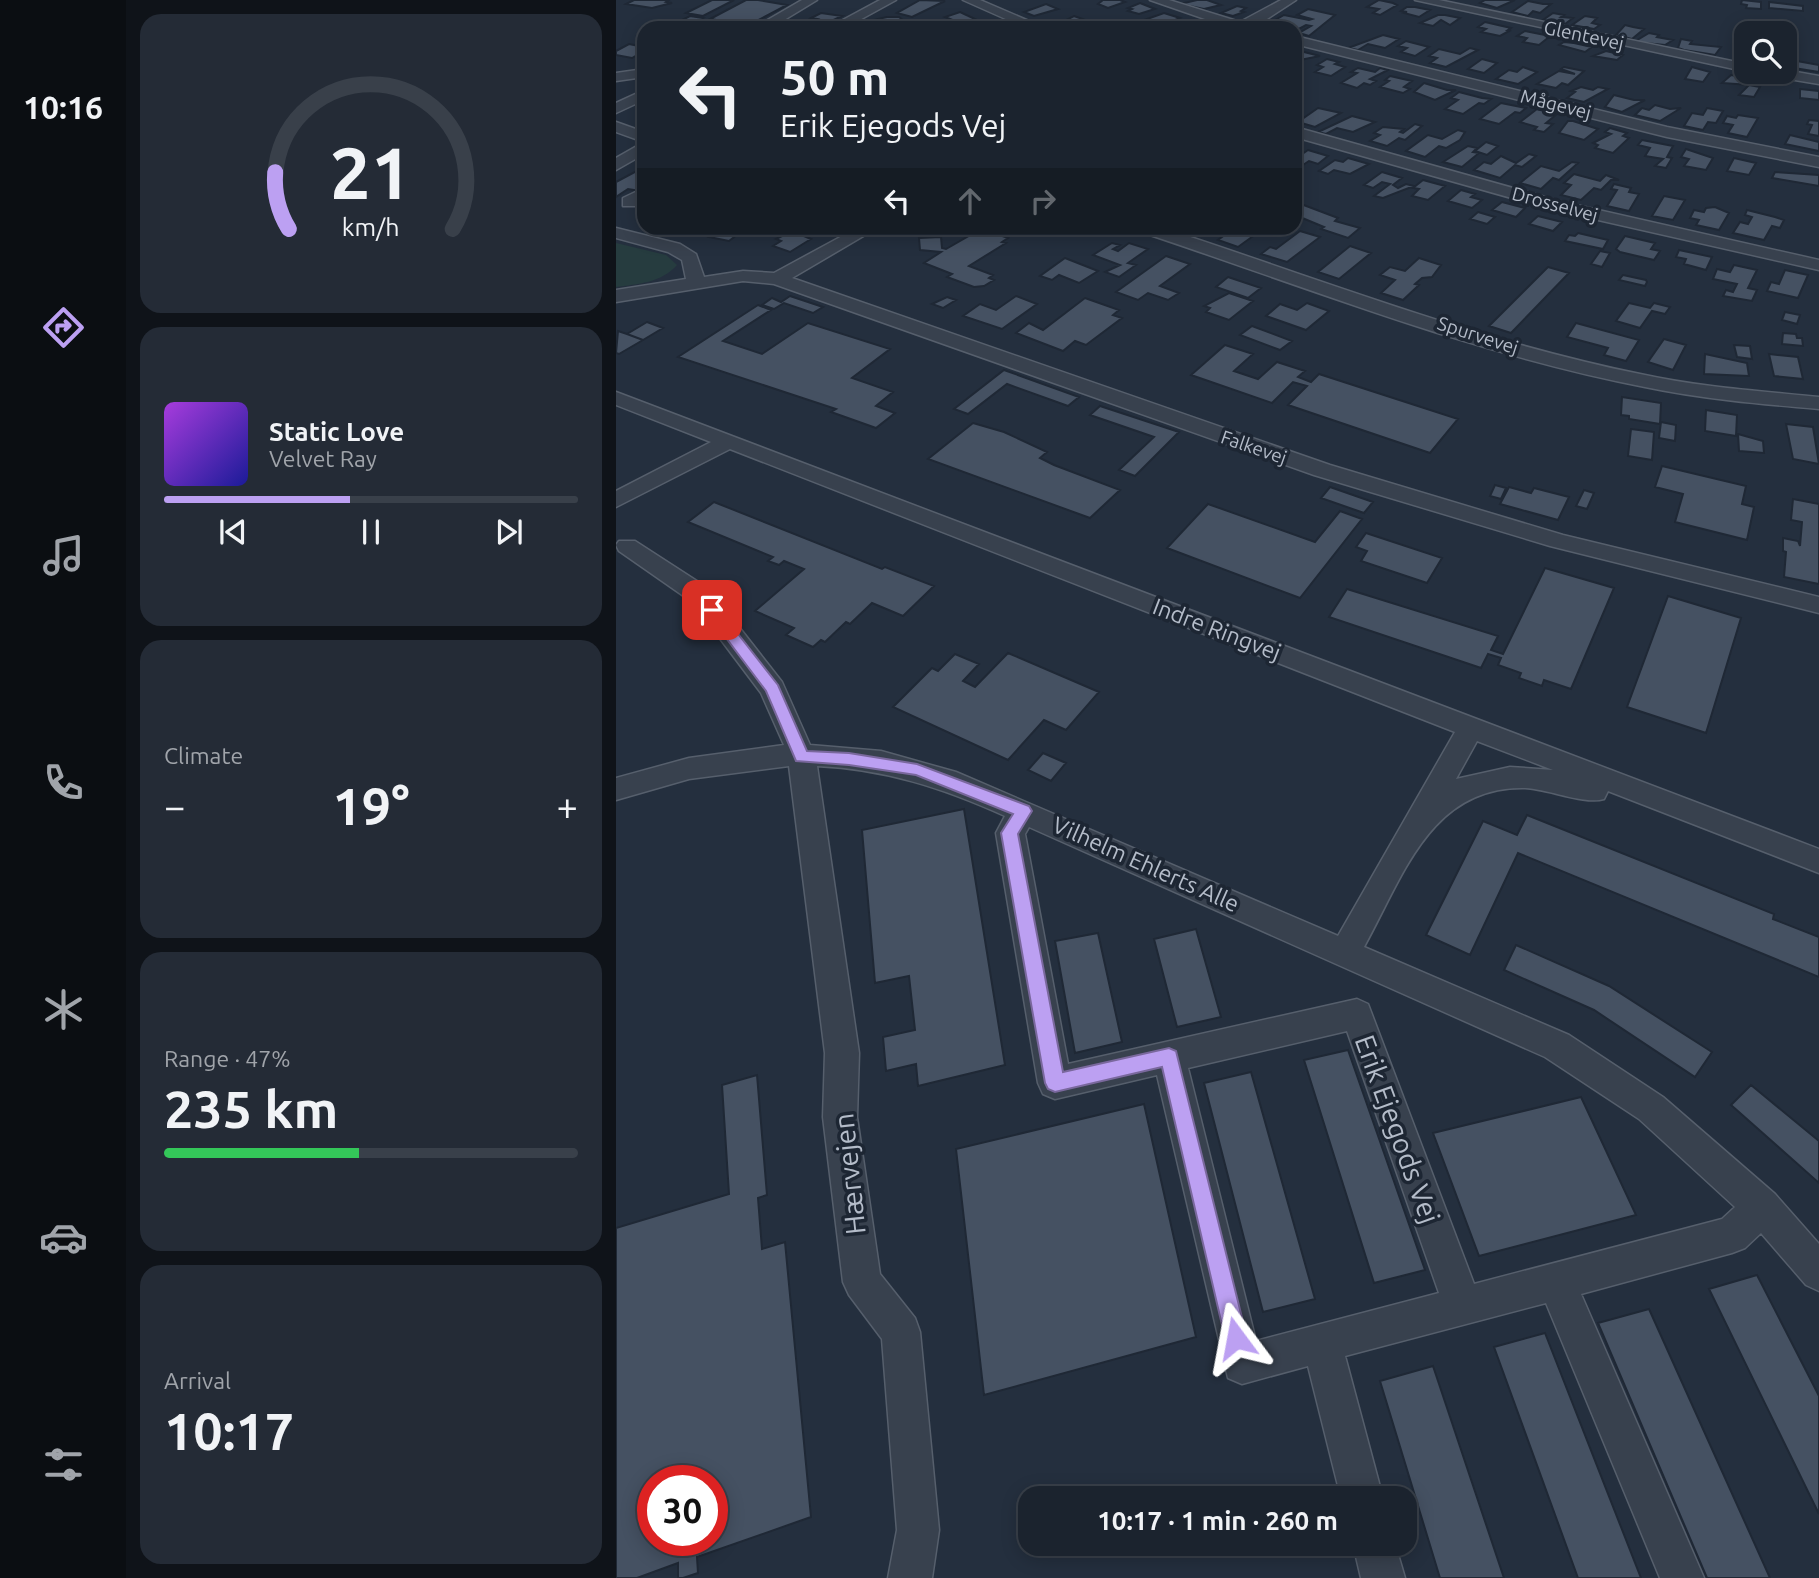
<!DOCTYPE html>
<meta charset="utf-8">
<style>
body{margin:0;font-family:Ubuntu,sans-serif;background:#242b36;color:#f1f3f6;height:100vh;display:flex;flex-direction:column;font-size:26px;white-space:nowrap}
*{box-sizing:border-box;margin:0}
p{font-size:23px;color:#a0a4aa}
.icon{flex:none;width:38px;height:38px;fill:none;stroke:currentColor;stroke-width:2;stroke-linecap:round;stroke-linejoin:round}
.map{position:relative;flex:1;overflow:hidden}
.details{display:flex;flex-direction:column;gap:14px;padding:14px;background:#0f1319;width:490px}
.details>*{flex:none}
.top-card{position:absolute;left:21px;top:21px;width:665px;height:214px;border-radius:21px;box-shadow:0 4px 18px #0003,0 0 0 2px #39404a;background:#1b232e;color:#f1f3f6;overflow:hidden}
.buttons{position:absolute;left:1118px;top:21px;display:grid;gap:14px}
.buttons a{display:grid;place-items:center;width:63px;height:63px;border-radius:14px;background:#1b232e;box-shadow:0 4px 18px #0003,0 0 0 2px #39404a;font-size:35px}
.speed{position:absolute;left:21px;top:1465px;display:flex;gap:14px;font-size:35px;font-weight:700;text-align:center}
.speed>*{display:grid;place-content:center;width:91px;height:91px;border-radius:50%;background:#1b232e;box-shadow:0 4px 18px #0003,0 0 0 2px #39404a;line-height:1}
.speed .limit{border:10px solid #d22;background:#fff;color:#111}
.pin{position:absolute;display:grid;place-items:center;width:60px;height:60px;color:#fff;margin:-30px;border-radius:14px;box-shadow:0 4px 10px #0006}
.me{position:absolute;width:77px;margin:-38px;rotate:347deg;stroke-linejoin:round;filter:drop-shadow(0 0 5px #0008)}
.turn{display:flex;align-items:center;gap:24px;height:147px;padding:0 28px;font-size:32px}
.turn .icon{width:91px;height:91px;stroke-width:2.5}
.turn b{display:block;font-size:49px;line-height:60px}
.lanes{display:flex;align-items:center;height:66px;padding:0 28px;background:#0003;justify-content:center;gap:35px;direction:ltr}
.lanes .off{opacity:.35}
.big{font-size:52px;font-weight:700;line-height:1.1}
.details .card{flex:1;display:flex;flex-direction:column;justify-content:center;gap:10px;min-width:0;padding:0 24px;border-radius:21px;background:#242b36}
.details .dial{align-items:center;gap:0}
.dial svg{height:182px;overflow:visible;fill:none;stroke:#39404a;stroke-width:7;stroke-linecap:round;text-anchor:middle}
.dial text{fill:#f1f3f6;stroke:none}
.song{display:flex;align-items:center;gap:21px}
.cover{width:84px;height:84px;border-radius:10px;background:linear-gradient(135deg,hsl(280 70% 55%),hsl(240 70% 35%))}
.played{height:7px;border-radius:4px;background:linear-gradient(90deg,#bca0f2 45%,#39404a 45%)}
.keys{display:flex;justify-content:space-around;direction:ltr}
.heat{display:flex;justify-content:space-between;align-items:center;font-size:38px;direction:ltr}
.charge{height:10px;border-radius:5px;background:linear-gradient(90deg,#34c759 47%,#39404a 0)}
.trip{position:absolute;left:402px;top:1486px;width:399px;height:70px;border-radius:21px;background:#1b232e;box-shadow:0 4px 18px #0003,0 0 0 2px #39404a;font-weight:700;line-height:70px;text-align:center}
main{display:flex;flex:1;min-height:0}
.dock{display:flex;flex-direction:column;width:126px;justify-content:space-around;align-items:center;background:#0b0e12;color:#a0a4aa}
.dock .icon{width:49px;height:49px}
.dock .selected{color:#bca0f2}
.dock b{font-size:32px;color:#f1f3f6}
.map>svg:first-child{display:block}
.green{fill:#263c3f}
.building{fill:#455162;stroke:#1f2835;stroke-width:2;fill-rule:evenodd}
.lines{fill:none;stroke-linecap:round;stroke-linejoin:round}
.minor-casing{stroke:#565f6c;stroke-width:3}
.minor{fill:#38414e;fill-rule:evenodd}
.route{fill:#bca0f2;stroke:#7a689d;stroke-width:2}
.labels{text-anchor:middle;dominant-baseline:central;stroke-width:7;stroke-linejoin:round;paint-order:stroke}
.far-street-label{font-size:19px;fill:#b4bcc9;stroke:#1d2633}
.street-label{font-size:23px;fill:#b4bcc9;stroke:#1d2633}
.near-street-label{font-size:28px;fill:#b4bcc9;stroke:#1d2633}
</style>
<main>
<nav class="dock">
<b>10:16</b>
<svg class="icon selected" aria-label="directions" viewBox="0 0 24 24"><path d="M12 3l9 9-9 9-9-9zM9 14v-3h6M13 9l2 2-2 2"/></svg>
<svg class="icon" aria-label="music" viewBox="0 0 24 24"><path d="M9 18V5l10-2v13"/><circle cx="6" cy="18" r="3"/><circle cx="16" cy="16" r="3"/></svg>
<svg class="icon" aria-label="phone" viewBox="0 0 24 24"><path d="M5 4h4l2 5-3 2q2 4 5 5l2-3 5 2v4C11 20 4 13 5 4z"/></svg>
<svg class="icon" aria-label="climate" viewBox="0 0 24 24"><path d="M12 3v18M4 7l16 10M4 17L20 7"/></svg>
<svg class="icon" aria-label="car" viewBox="0 0 24 24"><path d="M5 17H2v-5l4-1 3-4h7l3 4 3 1v5h-3M9 17h6M6 11h13"/><circle cx="7" cy="17" r="2"/><circle cx="17" cy="17" r="2"/></svg>
<svg class="icon" aria-label="filters" viewBox="0 0 24 24"><path d="M4 7h16M4 17h16"/><circle cx="9" cy="7" r="2"/><circle cx="15" cy="17" r="2"/></svg>
</nav>
<section class="details">
<div class="card dial"><svg viewBox="0 0 100 80">
<path d="M14 69A42 42 0 1 1 86 69"/>
<path d="M14 69A42 42 0 0 1 8 44" stroke="#bca0f2"/>
<text x="50" y="56" font-size="32" font-weight="700">21</text>
<text x="50" y="72" font-size="11">km/h</text>
</svg></div>
<div class="card">
<div class="song"><i class="cover"></i><div><b>Static Love</b><p>Velvet Ray</p></div></div>
<div class="played"></div>
<div class="keys"><svg class="icon" aria-label="previous" viewBox="0 0 24 24"><path d="M18 5L8 12l10 7zM5 5v14"/></svg><svg class="icon" aria-label="pause" viewBox="0 0 24 24"><path d="M8 5v14M16 5v14"/></svg><svg class="icon" aria-label="next" viewBox="0 0 24 24"><path d="M6 5l10 7-10 7zM19 5v14"/></svg></div>
</div>
<div class="card"><p>Climate</p>
<div class="heat"><a>−</a><b class="big">19°</b><a>+</a></div>
</div>
<div class="card"><p>Range · 47%</p><b class="big">235 km</b><div class="charge"></div></div>
<div class="card"><p>Arrival</p><b class="big">10:17</b></div>
</section>
<div class="map">
<svg width="1203" height="1578" viewBox="0 0 1203 1578">
<rect width="100%" height="100%" fill="#242f3e"/>
<path class="green" d="M0 243 50 255 61 265C45 283 22 284 0 287Z"/>
<path class="building" d="M18 0H53L50 2 56 3 36 8 10 4Z
M96 0H118L87 16 70 13Z
M130 0H142L171 5 133 25 94 19Z
M304 0 329 1 296 17 281 13Z
M504 0 509 2 492 8 482 4 487 0Z
M581 0H591L605 5 588 9 564 4Z
M763 0 777 3 781 5 764 15 757 13 763 9 751 7Z
M869 0H899L881 8 864 3Z
M1126 0 1145 2V9L1130 8 1131 5 1125 4Z
M912 1 927 4H935L924 13 917 11 912 16 896 12Z
M1153 2 1187 6V11L1153 8Z
M524 3 539 9 523 14 512 11 516 9 512 8Z
M430 4 442 9 418 16 408 12Z
M621 6 630 8 625 11 628 12 617 16 605 13Z
M791 7H799L814 10 803 17 788 13 791 12 785 11Z
M692 9 719 15 693 36 683 33 695 26 690 25 679 31 652 24 668 15 693 20 696 19 681 15Z
M344 12 359 19 344 23 329 17Z
M205 13 226 16 207 25 181 23 194 22 201 19 195 18Z
M548 13 564 18 552 23 531 19Z
M937 13 948 15 945 17 957 18 949 24 927 20Z
M822 15H829L844 18 834 25 825 20 817 26 804 23Z
M74 16 87 18 69 28H50Z
M458 16 472 21 482 23 467 28H458L465 24 454 28 440 25Z
M969 16 981 18 976 23 984 25 978 29 956 25Z
M271 17H283L288 21 257 28 244 23Z
M376 20 389 25 380 28H387H364L359 26Z
M869 22 895 28 892 30H895L884 36 865 32 870 29 862 27Z
M1009 25 1017 27 1028 29 1016 39 1000 35Z
M909 31 929 35 933 37 923 45 907 42 911 38 901 36Z
M1033 33 1043 35 1041 37 1057 40 1049 45 1018 42Z
M767 35 783 39 769 48 752 44 742 50 732 48Z
M1065 39 1076 41 1074 44 1105 47 1099 55 1068 50 1062 48Z
M790 41 813 47 799 56 785 52 791 48 782 46Z
M948 42 958 43 976 47 969 52 943 45Z
M13 44 28 47V51L16 58 0 55V51Z
M854 48 862 50 830 67 814 63 821 58 813 56 823 49 844 54Z
M679 50 688 52 704 56 684 60 679 58Z
M990 51 1007 55 1001 60 977 56Z
M711 59 723 62 719 64 729 67 715 76 699 72 707 67 701 65Z
M866 59 881 63 868 73 852 69Z
M1181 61 1203 65V72L1178 68Z
M907 67 921 72 902 84 880 79 893 70 901 72Z
M948 67 968 71 952 85 946 83 940 88 921 84 943 71 959 74 945 69Z
M1076 67 1094 72 1087 82 1069 79Z
M742 68 759 72 764 68 772 70 754 79 760 81 754 85 748 83 741 88 725 83 741 73 735 72Z
M1115 75 1138 79 1134 85 1106 83Z
M774 76 796 81 788 87 794 89 787 93 764 87 773 81 769 80Z
M808 83 831 90H840L819 100 798 92Z
M1133 85 1144 87 1138 97 1123 95Z
M965 87 977 90 982 87 992 89 968 102 951 98 959 92 955 91Z
M1184 89 1203 91V100L1184 98Z
M843 92 866 98 875 99 868 104 863 103 847 114 829 109 842 100 835 98Z
M998 95 1018 100H1029L1006 112 989 107Z
M885 103 910 108 904 113 899 112 883 124 864 119Z
M1039 105 1054 109 1065 108 1044 121 1019 115 1026 108 1033 110Z
M702 108 725 113 699 127 682 122Z
M1091 108 1107 111 1100 123 1092 122 1087 130 1068 126 1076 113 1087 115Z
M921 109 941 114 930 123 937 124 928 132 918 130 921 127 904 122Z
M1122 115 1142 118 1131 137 1112 133 1117 125 1107 123 1111 116 1120 118Z
M736 116 759 122 737 132 721 128 710 134 702 132Z
M1193 120 1203 121V136L1192 134 1196 125 1191 124Z
M952 121H957L982 129 968 140 943 133Z
M799 124 806 126 789 140 783 138 771 146 754 141 764 135 758 133 767 127 788 129 784 132 787 133Z
M994 128 1011 133 1007 136 1013 138 997 153 979 148 982 145 977 143 995 134 989 132Z
M842 130 849 132 844 140 830 148 823 146 809 157 790 151 812 135 826 139Z
M1174 135 1203 142V151L1169 144Z
M1026 140 1057 146 1051 157 1056 158 1050 168 1039 166 1047 159 1029 156 1034 148 1022 145Z
M870 142 882 146 871 155 859 151Z
M852 146 861 148 857 152 863 153 846 167 827 162Z
M1070 149 1097 158 1090 170 1068 166 1073 159 1065 157Z
M692 150 712 156 702 164 693 161 684 167 679 166V159Z
M913 154 920 156 906 167 899 165 884 178 858 170 868 162 875 164 885 156 900 163Z
M732 158 753 164 734 174 718 170 712 174 703 171 719 160 727 162Z
M1118 158 1140 163 1133 175 1111 171Z
M956 162 962 163 943 180 937 178 925 189 904 183 925 166 943 171Z
M28 167 25 183 28 188 24 191 12 189 0 197V182Z
M766 172 786 178 777 185 782 188 790 184 798 186 767 198 758 196 774 184 766 182 757 188 748 185Z
M1159 172 1203 175V186L1156 178Z
M958 174 984 181 990 175 1003 180H995L985 190 978 188 965 200 945 195 955 185 948 183Z
M807 180 829 186 812 200 796 196 803 189 797 188Z
M998 184 1015 188 1013 192 1023 194 1013 211 991 206 1001 190 995 189Z
M845 190 859 194 855 197 866 200 856 208 832 201Z
M1048 196 1069 200 1057 220 1036 216Z
M886 202 909 208 900 217 876 210Z
M685 204 722 218 719 221 744 228 732 238 705 229 708 227 679 215V208Z
M1099 207 1113 213 1103 230 1080 225 1083 220 1074 218 1078 210 1088 212 1090 208Z
M1131 210 1159 217 1168 220 1164 228 1156 226 1148 240 1117 233 1124 222 1132 224 1136 217 1129 215Z
M862 212 879 217 871 224 854 219Z
M922 216 946 222 937 231 913 224Z
M74 228H98L87 236 67 232Z
M105 228H110L126 231 113 241 93 237Z
M355 228 410 229 389 237 392 238 386 242 390 243 353 266 377 275 373 278 378 280 368 286 358 287 331 277 336 274 308 263 325 252 304 250 303 238 325 237 326 248 330 249 356 234 349 232Z
M618 228H643L636 232 640 234 622 247 602 240Z
M176 231 195 239 174 252 157 246 165 241 160 239Z
M684 231 704 237 671 262 645 254 654 247 660 249Z
M962 233 992 240 987 249 949 241 953 235 959 236Z
M1009 236 1039 243 1035 249 1044 251 1038 260 1004 252 1000 249Z
M496 243 504 245 497 249 502 251 513 243 532 249 512 263 520 265 503 277 489 272 504 265 477 255Z
M734 246 755 253 723 279 702 272Z
M1063 250 1096 257 1090 270 1068 264 1070 259 1060 257Z
M984 251 994 253 986 267 975 264Z
M550 256 574 264 544 286 563 293 552 300 532 293 522 300 500 292Z
M449 258 482 271 463 283 443 275 436 280 424 276Z
M803 258 825 265 816 277 806 278 799 284 803 285 787 300 765 293 779 280 764 275 774 267 789 271Z
M1118 265 1141 270 1132 288 1141 290 1136 301 1107 296 1110 290 1117 292 1121 284 1097 279 1101 269 1114 272Z
M932 267 953 273 895 333 873 326Z
M1169 270 1192 275 1182 298 1151 291 1155 282 1163 284Z
M1007 275 1030 280 1031 282 1029 286 1003 280Z
M612 277 645 288 632 298 600 287Z
M613 293 637 301 613 320 590 312 594 308 588 306Z
M174 296 207 307 197 313 168 303 158 309 146 305 156 298 165 302Z
M400 296 421 304 386 329 347 316 364 304 380 310Z
M331 297 340 300 327 308 316 304Z
M469 298 503 310 497 315 506 318 470 345 459 341 447 351 400 333 413 323 427 330Z
M691 303 713 311 690 330 650 316 664 304 681 310Z
M1013 303 1034 308 1038 303 1054 307 1049 314 1036 311 1024 328 1000 321Z
M142 305 155 310 107 341 146 354 192 323 274 349 236 378 277 392 260 406 279 413 260 428 215 412 220 409 62 357Z
M1169 312 1184 315 1181 324 1166 320Z
M31 322 47 328 27 340 11 334Z
M960 323 1023 340 1010 361 988 355 992 348 951 337Z
M636 326 676 341 664 350 624 335Z
M2 331 11 334 27 340 3 354 0 353Z
M1167 333 1180 334 1181 338H1186L1187 346 1166 344Z
M1048 339 1070 345 1057 370 1032 362Z
M609 345 637 354 618 371 642 379 661 362 689 371 682 377 695 382 703 374 842 419 814 453 672 405 691 386 677 382 656 403 575 375Z
M1118 345 1134 346 1136 359 1121 357Z
M1089 354 1131 363 1133 376 1088 374Z
M1153 354 1182 357 1187 379 1158 376Z
M388 370 463 397 452 406 391 384 352 414 338 409Z
M1006 397 1045 403 1044 424 1013 419V416L1005 415Z
M484 406 563 432 519 476 503 470 538 437 474 415Z
M1090 410 1121 415 1120 436 1089 431Z
M1045 422 1060 425 1059 441 1043 438Z
M357 423 388 432 431 452 424 458 438 465 504 490 474 518 312 459Z
M1170 424 1197 427 1203 464 1177 459Z
M1015 429 1038 432 1036 460 1012 456Z
M1122 434 1147 441 1148 453 1123 451Z
M1046 466 1130 486 1126 504 1138 507 1131 540 1059 522 1067 494 1039 487Z
M879 485 890 488 885 499 874 496Z
M714 487 757 502 748 513 705 498Z
M893 487 915 493 918 488 953 497 942 520 884 504Z
M968 490 978 493 971 509 960 506Z
M1177 499 1203 504V584L1168 577 1170 552 1167 551V538L1182 541 1184 546 1186 522 1175 520Z
M98 502 266 569 269 567 318 586 287 616 256 603 234 624 230 622 209 642 205 640 197 647 170 635 178 628 139 611 188 569 168 561 163 565 152 561 157 557 72 522Z
M592 504 699 542 724 511 746 519 684 598 551 548Z
M750 533 826 558 811 583 745 561 751 551 740 547Z
M929 568 998 588 955 689 928 680 926 686 903 678 905 673 882 665 885 658 872 654 865 668 713 617 731 589 882 636 875 650 887 654Z
M1052 596 1125 618 1090 733 1011 707Z
M392 653 483 692 450 730 428 720 392 760 277 707 316 668 322 671 339 654 363 664 347 681 359 687Z
M427 753 450 763 435 781 412 770Z
M348 809 389 1065 302 1086 300 1064 270 1071 267 1037 299 1030 293 976 259 983 246 830Z
M911 815 1158 914 1157 919 1203 937V977L902 853 854 955 810 935 867 821 901 835Z
M580 929 605 1017 561 1027 538 939Z
M482 933 506 1042 459 1053 439 941Z
M900 945 993 986 1096 1052 1079 1077 978 1010 888 970Z
M732 1050 809 1270 758 1283 688 1060Z
M635 1072 699 1299 647 1312 588 1083Z
M141 1075 151 1195 142 1198 146 1249 169 1242 195 1517 81 1557 82 1573 67 1578H62V1563L21 1578H0V1228L113 1194 106 1085ZM37 1480H96V1540H37Z
M1135 1085 1203 1141V1183L1115 1105Z
M965 1097 1020 1215 863 1256 817 1133Z
M528 1104 580 1337 368 1395 340 1149Z
M1141 1275 1203 1396V1514L1093 1289Z
M1033 1309 1154 1578H1091L982 1323Z
M929 1333 1025 1578H962L878 1347Z
M817 1366 888 1578H824L764 1381Z"/>
<g class="lines">
<g class="minor-casing">
<path id="minor" d="M186 0H201L155 28H138Z
M264 0H280L229 28H212Z
M347 0H364L429 28H410Z
M534 0H553L624 22 665 0H680L637 28H615Z
M799 0H823L1130 64 1132 72Z
M112 24 118 25 120 28H105Z
M679 36 1051 127 1203 157V167L1051 137 679 44Z
M28 69V77L0 81V73Z
M1169 70 1203 76V84L1154 76 1147 72Z
M28 90V100L0 113V103Z
M0 122 28 132V142L0 132Z
M679 127 947 202 1203 260V270L938 210 679 137Z
M28 142V154L0 170V158Z
M28 188V200L19 206H7V198Z
M0 228 64 244 80 254 88 277 127 271 158 273 241 228H261L176 278 714 465 947 535 1203 597V613L934 546 698 475 158 284 127 281 0 302V290L70 279 66 260 52 252 0 238Z
M522 228H547C704 279 861 341 1024 374 1083 387 1143 391 1203 397V409C1145 404 1086 399 1029 387 857 354 691 287 525 232Z
M0 392 1203 849V873L992 791 988 799C969 805 932 789 909 788 814 786 787 877 748 947L953 1035 1047 1097 1159 1194 1203 1244V1291L1190 1285 1145 1233 1129 1248 1116 1253 965 1294 1088 1578H1044L930 1303 729 1356 767 1498H725L692 1366 626 1384 612 1378 541 1075 439 1099 427 1094 422 1083 380 833 389 816C327 788 269 769 201 766L243 1053 241 1117 264 1274 299 1318 304 1332 323 1530 316 1578H272L281 1530 266 1339 233 1295 227 1282 207 1117 209 1053 173 766 73 779 0 800V778L73 758 168 745 145 693 87 616 69 597 3 551 0 545 3 541H19L87 585 105 604 166 682 194 745 265 751 340 772 722 936 839 732 114 449 0 507V491L95 442 0 405ZM861 741 937 770 894 767 840 779ZM413 827 929 1057 1023 1119 1119 1207 1106 1219 858 1284 752 1004 741 999 452 1064 409 834ZM731 1031 823 1293 640 1341 572 1068Z
M737 1544H779L789 1578H745Z"/>
</g>
<use href="#minor" class="minor"/>
</g>
<path class="route" d="M96 605 101 607 162 685 191 751 233 753 301 764 413 806 416 811 402 834 447 1072 553 1048 560 1051 631 1338 628 1346 620 1349 612 1346 609 1338 546 1067 439 1092 432 1089 429 1083 385 833 397 814 300 775 233 765 180 761 150 691 89 610Z"/>
<g class="labels">
<g class="far-street-label">
<text transform="translate(968 35) rotate(12)">Glentevej</text>
<text transform="translate(940 104) rotate(14)">Mågevej</text>
<text transform="translate(939 204) rotate(15)">Drosselvej</text>
<text transform="translate(862 335) rotate(18)">Spurvevej</text>
<text transform="translate(638 447) rotate(19)">Falkevej</text>
</g>
<g class="street-label">
<text transform="translate(601 629) rotate(21)">Indre Ringvej</text>
<text transform="translate(530 864) rotate(24)">Vilhelm Ehlerts Alle</text>
</g>
<g class="near-street-label">
<text transform="translate(782 1129) rotate(70)">Erik Ejegods Vej</text>
<text transform="translate(233 1174) rotate(-96)">Hærvejen</text>
</g>
</g>
</svg>
<div class="buttons">
<a><svg class="icon" aria-label="search" viewBox="0 0 24 24"><circle cx="10" cy="10" r="6"/><path d="M15 15l6 6"/></svg></a>
</div>
<div class="speed"><div class="limit">30</div></div>
<div class="pin" style="left:96px;top:610px;background:#d93025"><svg class="icon" aria-label="arrive" viewBox="0 0 24 24"><path d="M6 21V4h12l-3 4 3 4H6"/></svg></div>
<svg class="me" style="left:620px;top:1338px" viewBox="-20 -20 40 40"><path d="M0-17L14 15 0 8-14 15z" fill="#bca0f2" stroke="#fff" stroke-width="4"/></svg>
<div class="trip">10:17 · 1 min · 260 m</div>
<div class="top-card">
<div class="turn"><svg class="icon" aria-label="left" viewBox="0 0 24 24"><path d="M17 20v-9H6M10 6l-5 5 5 5"/></svg><div><b>50 m</b>Erik Ejegods Vej</div></div>
<div class="lanes"><svg class="icon" aria-label="left" viewBox="0 0 24 24"><path d="M17 20v-9H6M10 6l-5 5 5 5"/></svg><svg class="icon off" aria-label="ahead" viewBox="0 0 24 24"><path d="M12 20V5M6 11l6-6 6 6"/></svg><svg class="icon off" aria-label="right" viewBox="0 0 24 24"><path d="M7 20v-9h11M14 6l5 5-5 5"/></svg></div>
</div>
</div>
</main>
